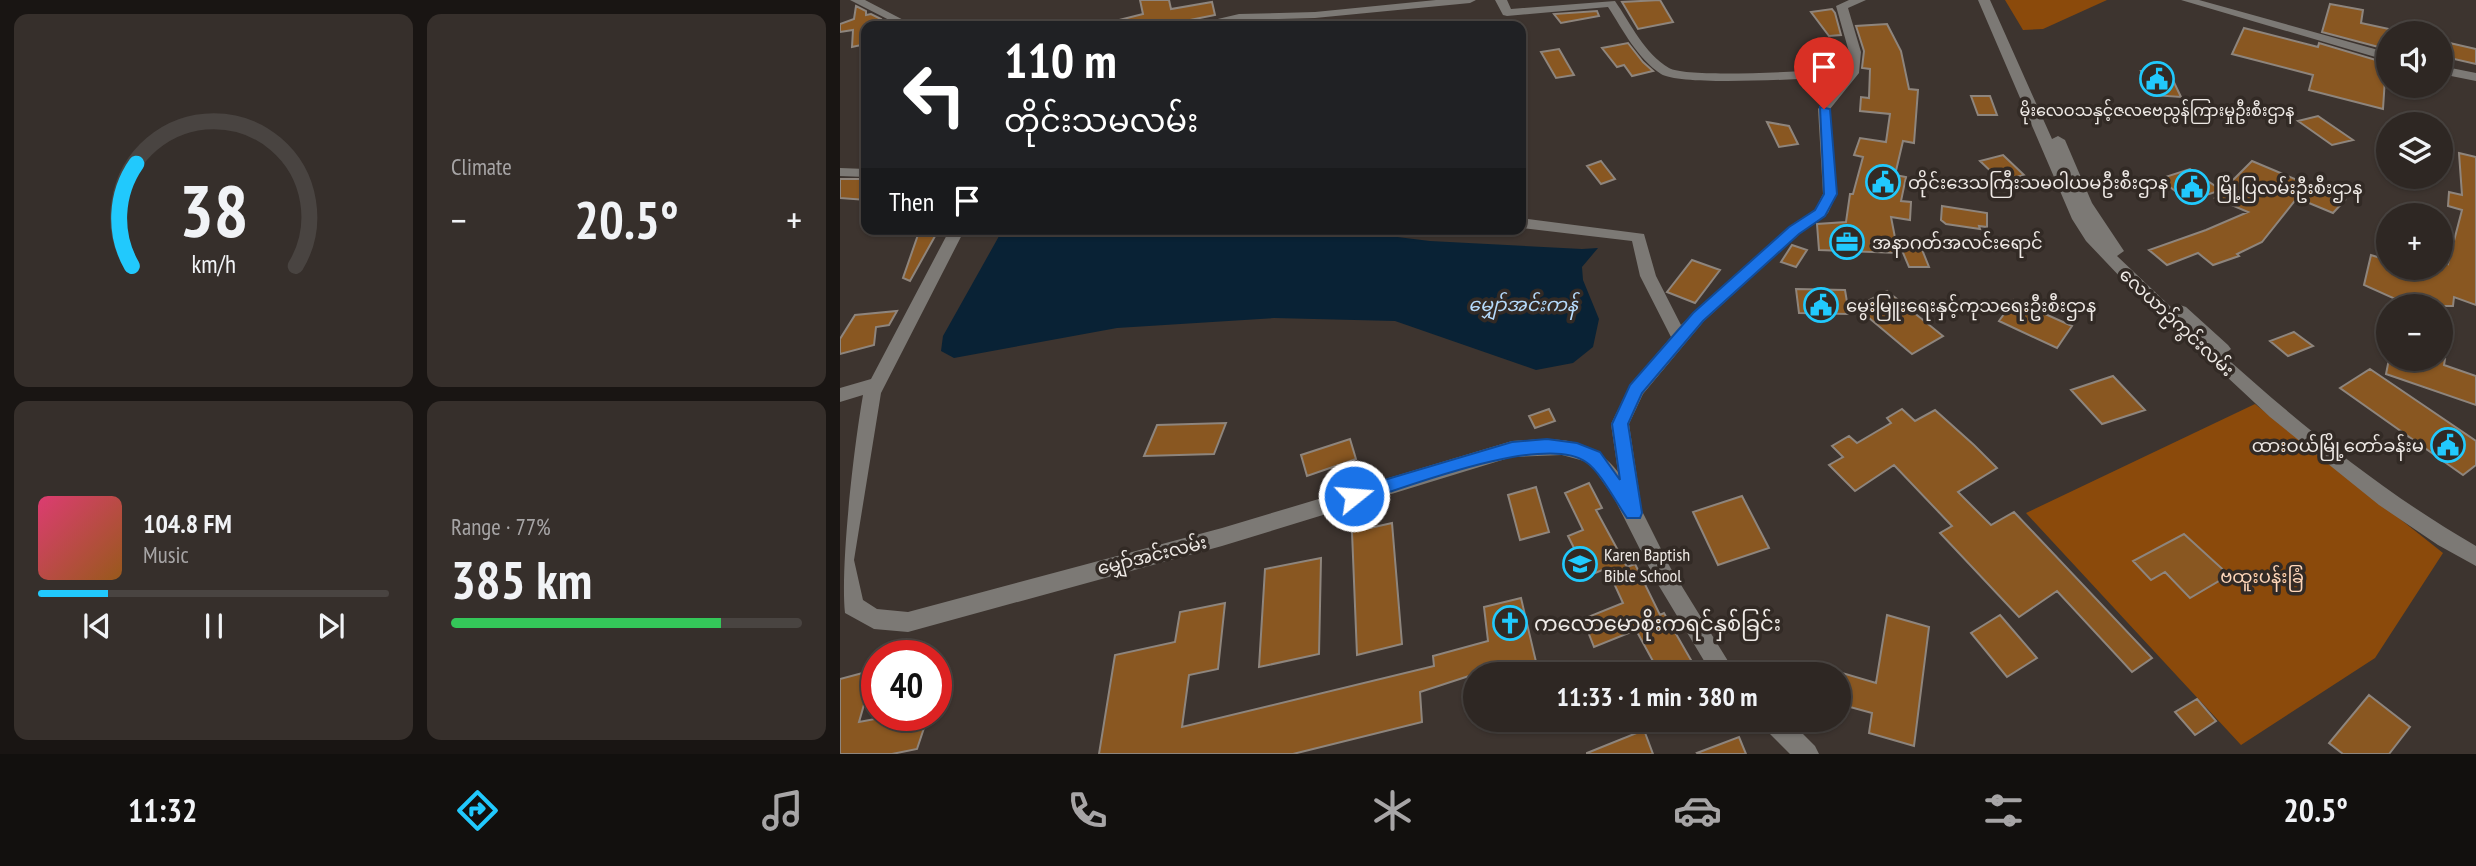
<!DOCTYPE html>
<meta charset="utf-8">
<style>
body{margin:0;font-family:"PT Sans Narrow","Noto Sans Myanmar",sans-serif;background:#362f2b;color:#f1f3f6;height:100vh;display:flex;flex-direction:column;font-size:26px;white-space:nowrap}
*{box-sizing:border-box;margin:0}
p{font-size:23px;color:#a7a5a6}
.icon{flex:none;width:38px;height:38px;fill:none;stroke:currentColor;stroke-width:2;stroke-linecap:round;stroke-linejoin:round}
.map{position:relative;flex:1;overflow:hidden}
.side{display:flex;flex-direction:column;gap:14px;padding:14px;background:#191513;width:840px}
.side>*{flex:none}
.hud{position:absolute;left:21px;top:21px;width:665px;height:214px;border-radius:14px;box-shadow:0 2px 5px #0004,0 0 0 2px #494441;background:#202124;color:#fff;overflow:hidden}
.tools{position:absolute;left:1536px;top:21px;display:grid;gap:14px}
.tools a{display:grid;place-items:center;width:77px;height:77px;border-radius:50%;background:#2e2723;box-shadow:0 2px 5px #0004,0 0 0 2px #494441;font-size:35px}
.speed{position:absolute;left:21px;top:640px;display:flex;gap:14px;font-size:35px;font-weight:700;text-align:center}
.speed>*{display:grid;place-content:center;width:91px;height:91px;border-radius:50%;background:#2e2723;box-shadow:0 2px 5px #0004,0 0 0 2px #494441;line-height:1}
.speed .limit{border:10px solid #d22;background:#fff;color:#111}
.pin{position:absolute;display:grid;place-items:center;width:60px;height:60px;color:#fff;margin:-72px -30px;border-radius:50% 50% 50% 0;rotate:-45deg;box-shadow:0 0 7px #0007}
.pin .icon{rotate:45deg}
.me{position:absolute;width:77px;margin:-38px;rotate:73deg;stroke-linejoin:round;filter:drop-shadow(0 0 5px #0008)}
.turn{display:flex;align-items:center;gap:24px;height:147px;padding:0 28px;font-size:32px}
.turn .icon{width:91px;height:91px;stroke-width:2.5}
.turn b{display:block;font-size:49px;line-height:60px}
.then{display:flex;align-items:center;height:66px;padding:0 28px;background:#0003;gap:14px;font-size:26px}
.big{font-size:52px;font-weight:800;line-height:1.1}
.side .card{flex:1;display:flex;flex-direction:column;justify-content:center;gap:10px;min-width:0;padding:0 24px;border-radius:14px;background:#362f2b}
.side .dial{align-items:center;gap:0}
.dial svg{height:182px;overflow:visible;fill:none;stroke:#494441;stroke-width:7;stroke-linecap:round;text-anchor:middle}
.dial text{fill:#f1f3f6;stroke:none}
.song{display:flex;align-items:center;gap:21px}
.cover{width:84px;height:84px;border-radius:10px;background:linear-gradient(135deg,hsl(340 70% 55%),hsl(30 70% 35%))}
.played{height:7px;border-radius:4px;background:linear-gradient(90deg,#21c9fd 20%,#494441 20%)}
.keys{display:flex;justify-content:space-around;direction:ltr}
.heat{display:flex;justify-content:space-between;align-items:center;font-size:38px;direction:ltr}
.charge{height:10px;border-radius:5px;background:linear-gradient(90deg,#34c759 77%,#494441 0)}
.side .tiles{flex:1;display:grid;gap:14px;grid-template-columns:repeat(2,1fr)}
.trip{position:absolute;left:623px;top:662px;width:388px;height:70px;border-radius:35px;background:#2e2723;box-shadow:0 2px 5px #0004,0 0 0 2px #494441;font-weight:800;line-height:70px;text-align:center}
.tab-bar{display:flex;height:112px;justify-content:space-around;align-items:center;background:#12100e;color:#a7a5a6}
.tab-bar .icon{width:49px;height:49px}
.tab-bar .on{color:#21c9fd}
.tab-bar b{font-size:32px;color:#f1f3f6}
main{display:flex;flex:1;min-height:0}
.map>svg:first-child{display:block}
.green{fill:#8b4a0b}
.water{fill:#092235}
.building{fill:#895721;stroke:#8e857d;stroke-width:2}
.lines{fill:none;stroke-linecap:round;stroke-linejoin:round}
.minor{fill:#7c7975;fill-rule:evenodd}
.route{fill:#1a73e8;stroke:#114b97;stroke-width:2}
.labels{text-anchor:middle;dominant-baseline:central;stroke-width:7;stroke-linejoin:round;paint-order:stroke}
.far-poi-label{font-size:16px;fill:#efeae6;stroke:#322a25}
.poi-label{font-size:18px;fill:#efeae6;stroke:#322a25;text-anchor:start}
.street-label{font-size:18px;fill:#efeae6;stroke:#322a25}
.park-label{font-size:18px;fill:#fed6b9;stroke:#322a25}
.water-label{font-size:19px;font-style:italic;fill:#b5dafb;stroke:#322a25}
.near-poi-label{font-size:21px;fill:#efeae6;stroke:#322a25;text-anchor:start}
</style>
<main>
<section class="side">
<div class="tiles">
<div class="card dial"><svg viewBox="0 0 100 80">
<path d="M14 69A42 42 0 1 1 86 69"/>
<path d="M14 69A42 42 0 0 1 16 24" stroke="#21c9fd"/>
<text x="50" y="56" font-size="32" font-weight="700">38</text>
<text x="50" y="72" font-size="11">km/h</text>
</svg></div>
<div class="card"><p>Climate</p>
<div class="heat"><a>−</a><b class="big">20.5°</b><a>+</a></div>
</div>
<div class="card">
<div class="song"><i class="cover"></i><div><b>104.8 FM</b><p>Music</p></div></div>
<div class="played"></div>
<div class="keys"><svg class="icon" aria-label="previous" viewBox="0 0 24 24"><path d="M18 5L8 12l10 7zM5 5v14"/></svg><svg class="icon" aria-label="pause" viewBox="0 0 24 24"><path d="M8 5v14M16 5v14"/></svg><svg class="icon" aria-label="next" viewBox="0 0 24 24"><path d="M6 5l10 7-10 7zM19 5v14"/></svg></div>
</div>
<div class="card"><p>Range · 77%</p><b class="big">385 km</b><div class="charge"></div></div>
</div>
</section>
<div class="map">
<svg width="1636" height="754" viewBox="0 0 1636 754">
<rect width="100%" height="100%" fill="#3d342f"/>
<path class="green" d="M1165 0H1267L1203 29 1183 30Z
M1415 404 1603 553 1535 658 1401 745 1186 513Z"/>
<path class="water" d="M163 229H492L590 241 742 249 758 248 742 267 743 280 759 319 753 347 733 363 696 370 555 321 434 318 277 328 114 358 101 351 103 336Z"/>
<path class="building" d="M300 0H329L331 9 372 2 375 15 320 26H275V21L303 14Z
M820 0 833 22 798 29 782 2Z
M1490 4 1523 10 1521 23 1549 29 1546 49 1482 32Z
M16 6 26 11V15L31 14 41 19 38 26H26V44L12 47 13 30 0 32V24L14 19Z
M992 9 995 13 1001 35 989 36 971 12Z
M757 11 759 16 721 23 714 14Z
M1047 24 1061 51 1069 89 1078 90 1074 143 1063 141 1055 175 1066 177 1061 201 1071 202 1070 220 1051 217 1058 253 979 250 977 224 1006 222 1010 194H1013L1023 157 1014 155 1020 138 1046 142 1050 114 1020 111 1021 97 1029 98 1030 69 1022 68 1024 51 1016 26Z
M1404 28 1478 47 1479 43 1546 63 1543 109 1469 90 1473 75 1392 54Z
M1601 41 1636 49V64L1601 56Z
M788 43 803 62 813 71 792 76 784 65 777 67 762 48Z
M719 49 734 75 716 78 701 52Z
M1301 71 1329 72 1341 97 1313 95Z
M1131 96H1150L1157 115H1138Z
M1478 116 1513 140 1492 145 1458 121Z
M927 122 949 126 958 144 939 147Z
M1619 153 1636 157V305L1614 297 1613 306H1559L1560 301 1524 285 1531 255 1547 260 1546 268H1601V261L1608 264 1622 210 1608 206 1609 192 1622 195Z
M1163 155 1184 175 1161 181 1140 161Z
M761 161 775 179 761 184 747 166Z
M1412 161 1505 200 1493 213 1457 198 1422 242 1397 254 1399 256 1373 265 1358 253 1327 265 1309 250 1366 230 1408 212 1375 198Z
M1350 169 1381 190 1349 201 1319 179Z
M0 179H26V200L0 198Z
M1102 206 1147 213V227L1139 226 1140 229 1106 224 1101 220Z
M80 229H99L70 281 63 278Z
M952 245 967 250 956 267 941 262Z
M1081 247 1089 267H1069L1061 248Z
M852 260 880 270 855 303 827 292Z
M956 289 1005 290 1009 314 959 313Z
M1047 291 1103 336 1072 354 1016 307Z
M1174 300 1232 326 1217 348 1159 321Z
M57 311 49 325 36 327 34 345 0 354V339L15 315Z
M1454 332 1473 346 1448 356 1430 341Z
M1549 359H1605L1604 365 1636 376V405L1546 374Z
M1530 369 1636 441V465L1623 475 1500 388Z
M1273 376 1305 410 1262 424 1231 390Z
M709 409 715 421 695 428 689 416Z
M1062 409 1075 421 1095 410 1134 445 1157 468 1118 492 1151 525 1174 512 1312 658 1292 672 1217 591 1179 617 1100 533 1112 526 1054 465 1015 491 989 465 1003 457 992 446 1009 436 1017 443 1051 423 1047 418Z
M386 423 374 454 304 456 317 425Z
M510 439 516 459 467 476 461 455Z
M749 483 762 508 756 510 787 567 795 564 820 615 824 613 859 674H820L796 630 754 647 743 619 783 603 767 568 748 576 728 536 743 530 725 493Z
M696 487 709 532 680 540 668 495Z
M902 496 929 548 878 565 853 512Z
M552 523 562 644 517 655 512 532Z
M1344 534 1389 575 1350 598 1325 572 1311 580 1293 561Z
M481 558 479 654 419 667 425 569Z
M681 598 697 666 673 674H635L580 692 582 722 453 754H259L275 655 335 642 340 612 385 603 378 669 349 675 342 727 594 666 593 656 648 641 644 607Z
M1047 615 1089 627 1074 746 1029 733 1032 713 999 704V672L1036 683Z
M1160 615 1197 658 1167 677 1131 633Z
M34 670 19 722 51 716H88L77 749 52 754H0V679Z
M1529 695 1570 727 1549 754H1503L1489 743Z
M1357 699 1376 721 1355 735 1335 712Z
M804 730 813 754H747V753Z
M899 737 906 754H858L857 753Z"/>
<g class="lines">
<path class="minor" d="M10 0H25L75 26H61Z
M596 0H636L630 3 475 18 399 20 370 26H348L399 14 475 12Z
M655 0H667L671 9 775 1C791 24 804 53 829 68 849 79 977 70 1007 69L1009 52 996 6 1009 0H1026L1008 8 1021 52 1019 73 990 109 997 194 988 213 959 234 864 321 803 394 789 424 802 511 830 567 896 674H872L816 581 774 498 754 469 744 461 722 455 672 457 382 546 68 632 34 629 5 613C0 567 14 446 23 395L0 402V388L31 379 110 229H125L41 393 14 560 23 600 37 609 68 612 382 528 672 441C715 438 749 435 778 472L771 424 790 385 831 337 800 276 792 241 681 228V218L804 234 816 276 841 325 949 228 975 210 983 194 978 109 1003 77C972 78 842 87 821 74 797 58 783 30 768 7L667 16 663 15Z
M1138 0H1150L1212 139 1218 136 1225 140 1252 203 1284 251 1277 256 1333 309 1340 305 1346 307 1388 345 1391 349 1383 355C1462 426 1544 493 1636 546V566L1598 545 1539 505 1430 417 1284 281 1246 241 1232 219Z
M1341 0H1359L1549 53V61Z
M1601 66 1636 73V81L1601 74Z
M0 168 26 169V177L0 176Z
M919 719H948L975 746 979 754H950L923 727Z"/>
</g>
<path class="route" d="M980 107 990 109 997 194 985 216 959 234 863 321 802 393 788 424 802 513 800 518H787C777 504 760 471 746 462 705 432 561 489 514 504L507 502 505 496 507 491 672 442 707 439 737 443 760 452 780 480 772 424 790 385 853 313 949 227 975 210 984 194Z"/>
<defs>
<g id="civic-ring" transform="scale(1.75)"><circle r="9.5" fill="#322a25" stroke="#21c9fd" stroke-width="1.5"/><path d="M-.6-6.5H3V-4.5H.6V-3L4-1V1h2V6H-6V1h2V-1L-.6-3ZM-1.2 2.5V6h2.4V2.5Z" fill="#21c9fd"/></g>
<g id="office-ring" transform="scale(1.75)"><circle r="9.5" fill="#322a25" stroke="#21c9fd" stroke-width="1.5"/><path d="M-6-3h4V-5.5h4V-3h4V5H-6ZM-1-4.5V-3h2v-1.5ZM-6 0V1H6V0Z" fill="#21c9fd"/></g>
<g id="school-ring" transform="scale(1.75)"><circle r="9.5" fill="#322a25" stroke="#21c9fd" stroke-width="1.5"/><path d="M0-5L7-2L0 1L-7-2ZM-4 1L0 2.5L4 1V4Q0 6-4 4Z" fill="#21c9fd"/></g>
<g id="church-ring" transform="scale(1.75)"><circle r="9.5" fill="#322a25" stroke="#21c9fd" stroke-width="1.5"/><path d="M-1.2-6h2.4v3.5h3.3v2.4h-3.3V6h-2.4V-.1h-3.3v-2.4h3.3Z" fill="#21c9fd"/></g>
</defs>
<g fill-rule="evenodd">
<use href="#civic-ring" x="1317" y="79"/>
<use href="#civic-ring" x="1043" y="182"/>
<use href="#civic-ring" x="1352" y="187"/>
<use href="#office-ring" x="1007" y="242"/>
<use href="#civic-ring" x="981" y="305"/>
<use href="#civic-ring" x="1608" y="445"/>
<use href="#school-ring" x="740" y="564"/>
<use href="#church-ring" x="670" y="623"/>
</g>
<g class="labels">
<g class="far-poi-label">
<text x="1317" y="110">မိုးလေဝသနှင့်ဇလဗေညွန်ကြားမှုဦးစီးဌာန</text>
</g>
<g class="poi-label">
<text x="1068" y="182">တိုင်းဒေသကြီးသမဝါယမဦးစီးဌာန</text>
<text x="1376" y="187">မြို့ပြလမ်းဦးစီးဌာန</text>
<text x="1032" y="242">အနာဂတ်အလင်းရောင်</text>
<text x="1006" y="305">မွေးမြူးရေးနှင့်ကုသရေးဦးစီးဌာန</text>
<text x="1584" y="445" text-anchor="end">ထားဝယ်မြို့တော်ခန်းမ</text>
<text x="764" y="554">Karen Baptish<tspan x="764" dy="21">Bible School</tspan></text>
</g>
<g class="street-label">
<text transform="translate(1337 322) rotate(43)">လေယာဉ်ကွင်းလမ်း</text>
<text transform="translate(312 555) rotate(-14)">မျှော်အင်းလမ်း</text>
</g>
<g class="park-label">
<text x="1422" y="576">ဗထူးပန်းခြံ</text>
</g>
<g class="water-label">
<text x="683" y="304">မျှော်အင်းကန်</text>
</g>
<g class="near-poi-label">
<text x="694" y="623">ကလောမောစိုးကရင်နှစ်ခြင်း</text>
</g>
</g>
</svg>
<div class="tools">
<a><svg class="icon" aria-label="sound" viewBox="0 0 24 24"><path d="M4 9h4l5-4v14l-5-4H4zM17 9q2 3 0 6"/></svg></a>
<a><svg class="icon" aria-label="layers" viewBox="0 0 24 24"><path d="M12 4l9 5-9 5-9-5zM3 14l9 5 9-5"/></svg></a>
<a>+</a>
<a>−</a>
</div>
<div class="speed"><div class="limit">40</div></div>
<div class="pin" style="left:984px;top:109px;background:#d93025"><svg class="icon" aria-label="arrive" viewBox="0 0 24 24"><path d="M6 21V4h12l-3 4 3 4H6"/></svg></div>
<svg class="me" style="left:514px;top:496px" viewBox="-20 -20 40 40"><circle r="17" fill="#1a73e8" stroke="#fff" stroke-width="3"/><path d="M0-11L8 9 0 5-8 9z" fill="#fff"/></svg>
<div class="trip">11:33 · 1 min · 380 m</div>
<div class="hud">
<div class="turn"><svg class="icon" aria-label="left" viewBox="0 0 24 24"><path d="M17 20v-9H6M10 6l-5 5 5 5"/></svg><div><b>110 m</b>တိုင်းသမလမ်း</div></div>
<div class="then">Then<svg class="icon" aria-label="arrive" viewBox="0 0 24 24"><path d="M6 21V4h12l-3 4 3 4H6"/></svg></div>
</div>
</div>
</main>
<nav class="tab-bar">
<b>11:32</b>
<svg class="icon on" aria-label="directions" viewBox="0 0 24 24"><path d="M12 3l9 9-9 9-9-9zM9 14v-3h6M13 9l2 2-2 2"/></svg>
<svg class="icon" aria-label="music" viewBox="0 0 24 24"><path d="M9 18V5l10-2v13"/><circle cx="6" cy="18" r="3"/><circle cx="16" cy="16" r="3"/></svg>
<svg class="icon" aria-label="phone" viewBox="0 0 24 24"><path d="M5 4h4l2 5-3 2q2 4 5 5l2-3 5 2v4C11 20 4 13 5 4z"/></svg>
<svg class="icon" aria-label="climate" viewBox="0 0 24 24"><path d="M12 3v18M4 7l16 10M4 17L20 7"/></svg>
<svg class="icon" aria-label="car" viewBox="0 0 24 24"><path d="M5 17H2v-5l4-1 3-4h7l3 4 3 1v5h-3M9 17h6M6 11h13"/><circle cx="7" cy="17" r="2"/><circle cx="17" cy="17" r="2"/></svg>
<svg class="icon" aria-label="filters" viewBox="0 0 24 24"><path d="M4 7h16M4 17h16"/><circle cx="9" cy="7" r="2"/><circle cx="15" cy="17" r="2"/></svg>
<b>20.5°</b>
</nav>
